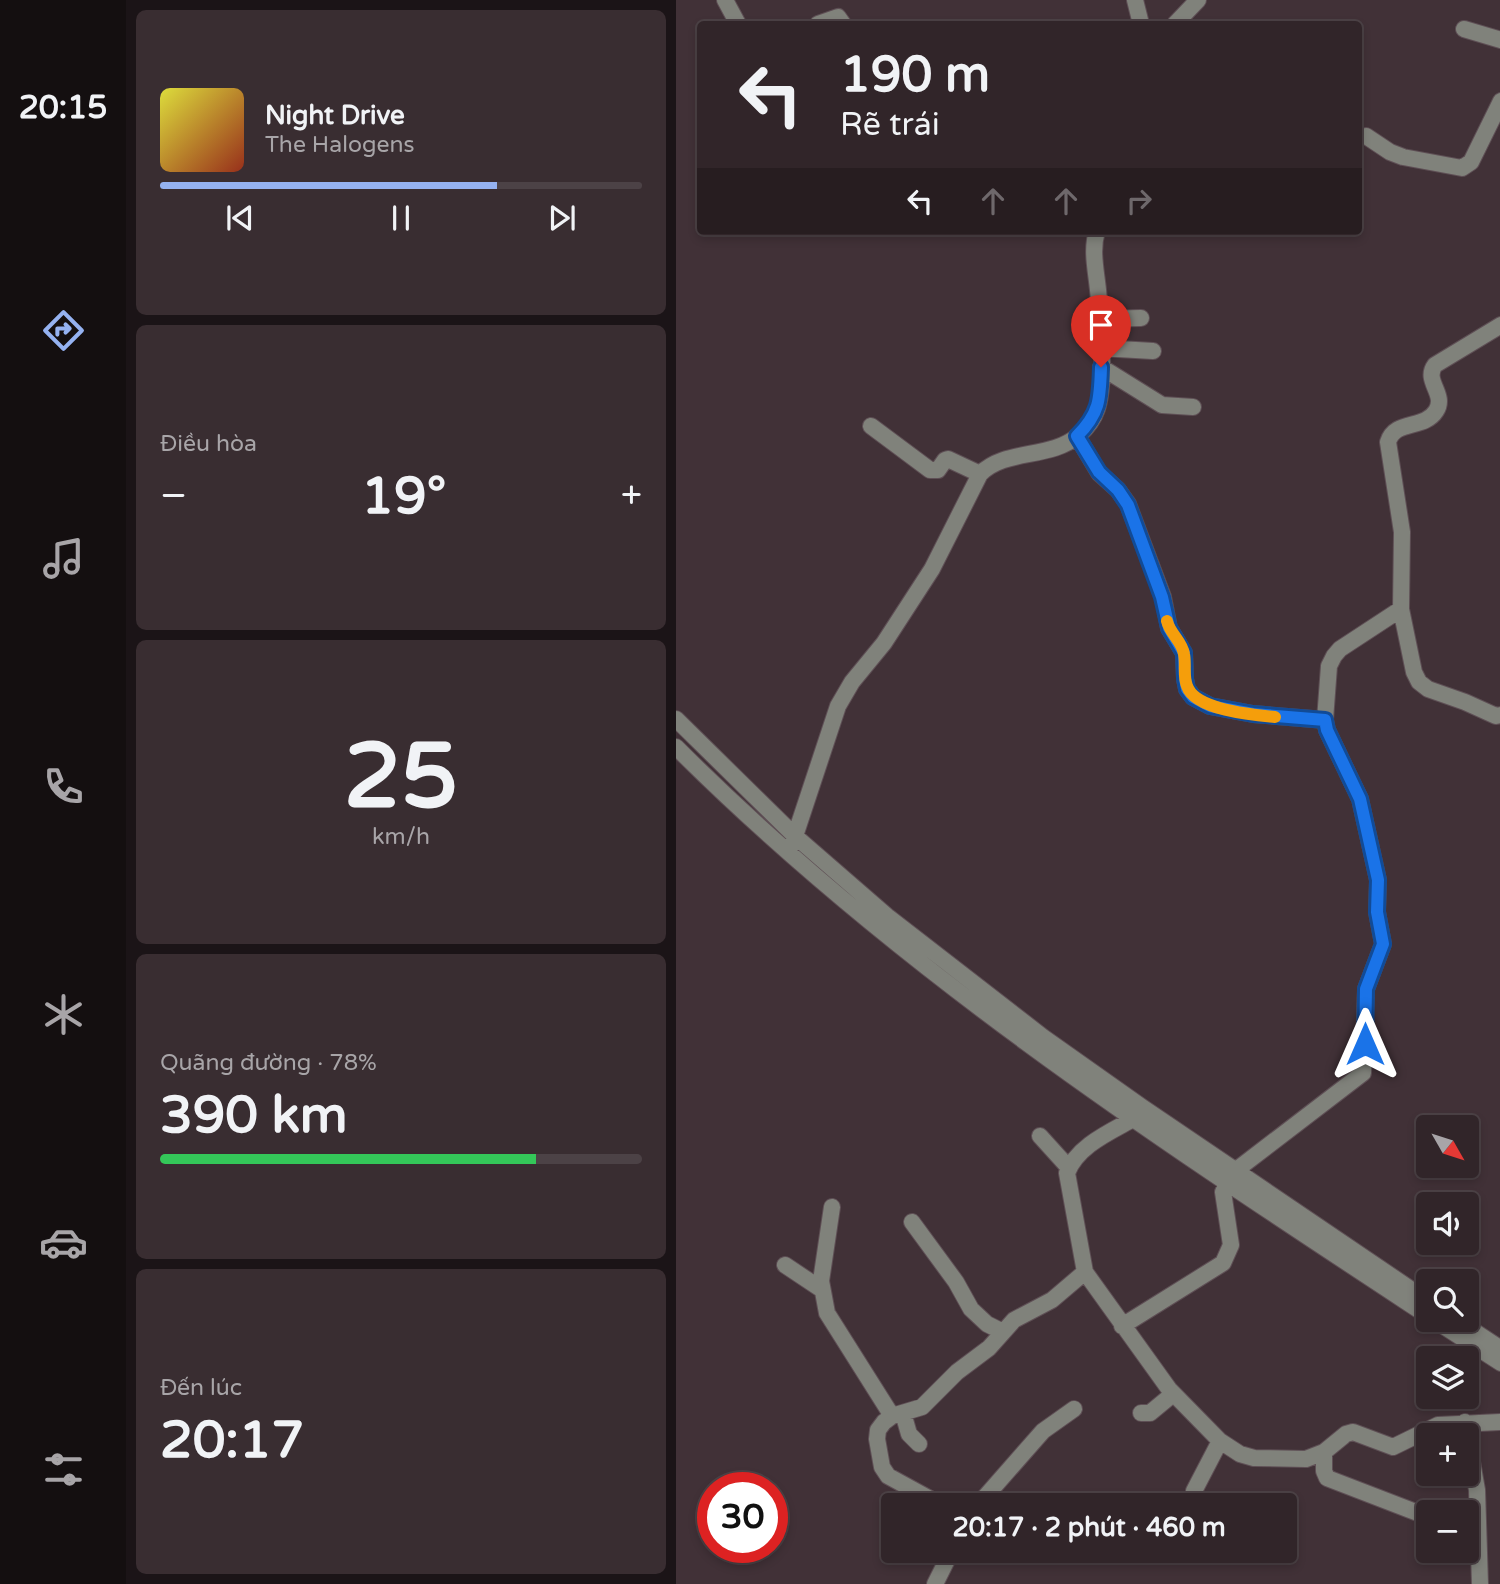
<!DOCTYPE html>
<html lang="vi">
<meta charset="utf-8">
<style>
body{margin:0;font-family:"Varela Round",sans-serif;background:#392d31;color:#f1f3f6;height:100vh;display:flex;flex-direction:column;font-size:26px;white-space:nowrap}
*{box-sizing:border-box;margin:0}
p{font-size:23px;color:#a8a5a8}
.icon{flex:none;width:38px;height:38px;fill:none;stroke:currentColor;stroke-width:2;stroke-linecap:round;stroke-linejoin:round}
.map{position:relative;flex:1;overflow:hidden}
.drawer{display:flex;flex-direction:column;gap:10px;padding:10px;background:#1b1417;width:550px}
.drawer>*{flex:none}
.top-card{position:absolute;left:21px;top:21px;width:665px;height:214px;border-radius:7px;box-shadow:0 4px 10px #0003,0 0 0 2px #4c4246;background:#312529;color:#f1f3f6;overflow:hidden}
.needle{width:46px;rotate:129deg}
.controls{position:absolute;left:740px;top:1115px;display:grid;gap:14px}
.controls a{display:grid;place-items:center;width:63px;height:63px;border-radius:7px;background:#312529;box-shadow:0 4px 10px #0003,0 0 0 2px #4c4246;font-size:35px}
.speed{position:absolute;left:21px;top:1472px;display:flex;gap:14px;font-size:35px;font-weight:700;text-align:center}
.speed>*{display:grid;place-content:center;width:91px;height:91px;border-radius:50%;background:#312529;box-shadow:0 4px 10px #0003,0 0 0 2px #4c4246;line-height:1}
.speed .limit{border:10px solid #d22;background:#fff;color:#111}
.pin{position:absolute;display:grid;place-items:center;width:60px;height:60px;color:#fff;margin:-72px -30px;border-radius:50% 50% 50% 0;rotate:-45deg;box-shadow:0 0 7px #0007}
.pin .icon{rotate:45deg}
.me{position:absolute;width:77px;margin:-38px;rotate:0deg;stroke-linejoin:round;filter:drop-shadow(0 0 5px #0008)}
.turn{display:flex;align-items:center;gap:24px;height:147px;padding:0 28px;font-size:32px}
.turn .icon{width:91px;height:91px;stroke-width:2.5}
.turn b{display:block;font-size:49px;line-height:60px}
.lanes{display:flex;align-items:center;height:66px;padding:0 28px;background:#0003;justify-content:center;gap:35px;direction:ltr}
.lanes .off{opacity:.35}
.big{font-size:52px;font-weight:800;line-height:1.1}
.drawer .widget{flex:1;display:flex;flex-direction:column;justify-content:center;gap:10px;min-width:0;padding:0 24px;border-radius:10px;background:#392d31}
.drawer .dial{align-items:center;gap:0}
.dial b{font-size:91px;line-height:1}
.song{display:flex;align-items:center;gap:21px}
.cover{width:84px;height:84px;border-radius:10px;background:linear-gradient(135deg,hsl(60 70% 55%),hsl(10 70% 35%))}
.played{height:7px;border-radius:4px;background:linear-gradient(90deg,#95b2f1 70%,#4c4246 70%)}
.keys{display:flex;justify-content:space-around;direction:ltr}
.heat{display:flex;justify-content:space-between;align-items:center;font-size:38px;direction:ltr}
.charge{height:10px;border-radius:5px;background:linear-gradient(90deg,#34c759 78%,#4c4246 0)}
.trip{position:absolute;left:205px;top:1493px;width:416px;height:70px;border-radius:7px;background:#312529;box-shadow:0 4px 10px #0003,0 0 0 2px #4c4246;font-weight:800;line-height:70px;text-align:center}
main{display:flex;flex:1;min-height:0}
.menu{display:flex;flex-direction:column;width:126px;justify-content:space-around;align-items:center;background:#140f10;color:#a8a5a8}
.menu .icon{width:49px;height:49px}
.menu .active{color:#95b2f1}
.menu b{font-size:32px;color:#f1f3f6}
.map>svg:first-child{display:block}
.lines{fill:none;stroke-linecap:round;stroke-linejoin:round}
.minor-casing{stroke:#5e4f55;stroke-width:18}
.minor{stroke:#80827b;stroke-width:16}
.route-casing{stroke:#114b97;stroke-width:18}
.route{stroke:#1a73e8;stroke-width:12}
.slow{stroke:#f59e0b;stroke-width:12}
</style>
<main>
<nav class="menu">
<b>20:15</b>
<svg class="icon active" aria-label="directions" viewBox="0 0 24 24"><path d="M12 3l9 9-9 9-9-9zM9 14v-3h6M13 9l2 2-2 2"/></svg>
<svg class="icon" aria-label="music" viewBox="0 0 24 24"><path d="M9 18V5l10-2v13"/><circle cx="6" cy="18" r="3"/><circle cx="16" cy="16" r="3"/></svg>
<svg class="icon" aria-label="phone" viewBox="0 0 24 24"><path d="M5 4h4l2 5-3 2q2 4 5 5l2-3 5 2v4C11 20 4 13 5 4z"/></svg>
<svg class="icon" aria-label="climate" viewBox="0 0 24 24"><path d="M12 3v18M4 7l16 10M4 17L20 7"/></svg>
<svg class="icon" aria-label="car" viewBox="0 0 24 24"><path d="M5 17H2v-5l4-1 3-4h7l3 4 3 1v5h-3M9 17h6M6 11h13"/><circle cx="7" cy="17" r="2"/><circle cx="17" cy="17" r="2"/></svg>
<svg class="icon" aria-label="filters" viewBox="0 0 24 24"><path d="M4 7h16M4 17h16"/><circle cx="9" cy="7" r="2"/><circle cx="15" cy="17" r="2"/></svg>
</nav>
<section class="drawer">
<div class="widget">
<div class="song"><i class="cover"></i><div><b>Night Drive</b><p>The Halogens</p></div></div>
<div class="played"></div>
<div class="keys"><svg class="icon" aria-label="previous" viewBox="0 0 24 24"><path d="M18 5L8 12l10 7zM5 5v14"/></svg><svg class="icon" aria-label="pause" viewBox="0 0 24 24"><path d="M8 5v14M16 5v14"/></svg><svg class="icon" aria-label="next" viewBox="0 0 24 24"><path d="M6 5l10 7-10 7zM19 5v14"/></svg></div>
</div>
<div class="widget"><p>Điều hòa</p>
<div class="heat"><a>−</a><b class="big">19°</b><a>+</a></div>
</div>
<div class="widget dial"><b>25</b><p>km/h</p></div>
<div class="widget"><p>Quãng đường · 78%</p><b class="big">390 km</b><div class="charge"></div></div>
<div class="widget"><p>Đến lúc</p><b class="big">20:17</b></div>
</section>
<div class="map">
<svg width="825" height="1584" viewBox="0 0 825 1584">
<rect width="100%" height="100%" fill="#413137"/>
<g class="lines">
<g class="minor-casing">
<path id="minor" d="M49 0 62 24
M459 0 465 24
M142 24 162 17 167 24
M499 24 522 0
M788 29 825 40
M690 136 714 152 727 157 786 168 795 162 825 101
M425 319 465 318
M825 325 759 365C747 381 771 394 760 411 748 430 719 419 712 442L726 532 725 609 738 672 743 682 752 689 789 702 820 716 825 715
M425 348 477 351
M425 367 486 405 517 407
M195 426 254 470H262L269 460 272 459 304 474
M401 436 423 473 442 490 452 504 487 597 493 628 508 653 509 679 511 689 517 697 534 706 577 714 649 720
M0 719 120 837 211 916 367 1037 466 1107 752 1301
M0 747C224 971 489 1143 752 1316
M116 845 162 706 176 682 208 643 256 569 304 474C330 448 374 460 403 435 411 428 418 418 421 409 430 381 425 320 422 290 420 270 415 250 421 231
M457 1119C434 1132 401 1146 391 1173L409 1272 493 1389 544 1441 564 1454 578 1458 630 1459 648 1452 670 1434 677 1432 717 1447 762 1425 825 1422
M364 1136 393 1168
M156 1207 145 1281 151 1313 216 1416
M236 1222 280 1282 295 1309 311 1324 327 1332
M109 1265 145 1289
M758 1320 825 1363
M781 1320 825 1349
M446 1326 547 1263 555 1245 547 1192 559 1171 687 1073 690 989 707 944 701 912 702 880 684 799 651 730 649 720 653 666 658 656 664 649 725 609
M227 1413 233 1434 243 1444
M465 1413H474L497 1394
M789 1422 801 1490 804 1584
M648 1452V1471L651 1478 742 1513
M265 1505 212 1476 206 1467 201 1439 202 1430 208 1422 216 1416 246 1407 281 1372 313 1348 338 1320 376 1300 409 1272
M302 1505 367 1431 398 1409
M517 1505 518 1491 544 1441
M259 1584 276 1550"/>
</g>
<use href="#minor" class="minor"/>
</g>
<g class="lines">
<g class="route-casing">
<path id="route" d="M425 367C424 399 424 413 401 436L423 472 442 490 452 505 486 597 493 628 508 653 509 679 511 689 517 697 534 706 577 714 649 720 651 730 684 799 702 880 701 912 707 944 690 989 689 1044"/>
</g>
<use href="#route" class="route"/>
<path class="slow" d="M491 621C494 634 506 641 508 654 510 665 507 676 511 686 519 710 576 715 599 717"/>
</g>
</svg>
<div class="controls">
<a><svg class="needle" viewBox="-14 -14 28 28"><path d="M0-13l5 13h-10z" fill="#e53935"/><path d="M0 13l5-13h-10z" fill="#a8a5a8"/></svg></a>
<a><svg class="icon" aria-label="sound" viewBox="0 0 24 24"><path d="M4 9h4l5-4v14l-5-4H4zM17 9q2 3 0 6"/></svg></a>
<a><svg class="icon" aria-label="search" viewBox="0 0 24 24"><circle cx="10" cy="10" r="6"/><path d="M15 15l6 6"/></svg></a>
<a><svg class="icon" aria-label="layers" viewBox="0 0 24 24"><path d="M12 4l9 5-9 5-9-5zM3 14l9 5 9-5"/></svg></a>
<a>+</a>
<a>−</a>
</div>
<div class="speed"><div class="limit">30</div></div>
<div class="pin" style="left:425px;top:367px;background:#d93025"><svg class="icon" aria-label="arrive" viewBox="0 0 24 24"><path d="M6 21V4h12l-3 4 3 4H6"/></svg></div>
<svg class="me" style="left:689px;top:1044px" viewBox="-20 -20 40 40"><path d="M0-17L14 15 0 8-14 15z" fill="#1a73e8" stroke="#fff" stroke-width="4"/></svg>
<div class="trip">20:17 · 2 phút · 460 m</div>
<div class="top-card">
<div class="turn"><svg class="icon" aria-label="left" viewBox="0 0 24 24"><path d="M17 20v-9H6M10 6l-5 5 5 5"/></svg><div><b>190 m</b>Rẽ trái</div></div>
<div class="lanes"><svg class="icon" aria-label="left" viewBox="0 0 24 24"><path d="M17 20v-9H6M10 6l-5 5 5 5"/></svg><svg class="icon off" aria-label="ahead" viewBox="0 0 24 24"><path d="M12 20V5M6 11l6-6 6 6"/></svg><svg class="icon off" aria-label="ahead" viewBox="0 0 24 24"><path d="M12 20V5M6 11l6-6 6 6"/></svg><svg class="icon off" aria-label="right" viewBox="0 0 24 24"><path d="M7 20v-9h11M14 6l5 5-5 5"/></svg></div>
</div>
</div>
</main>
